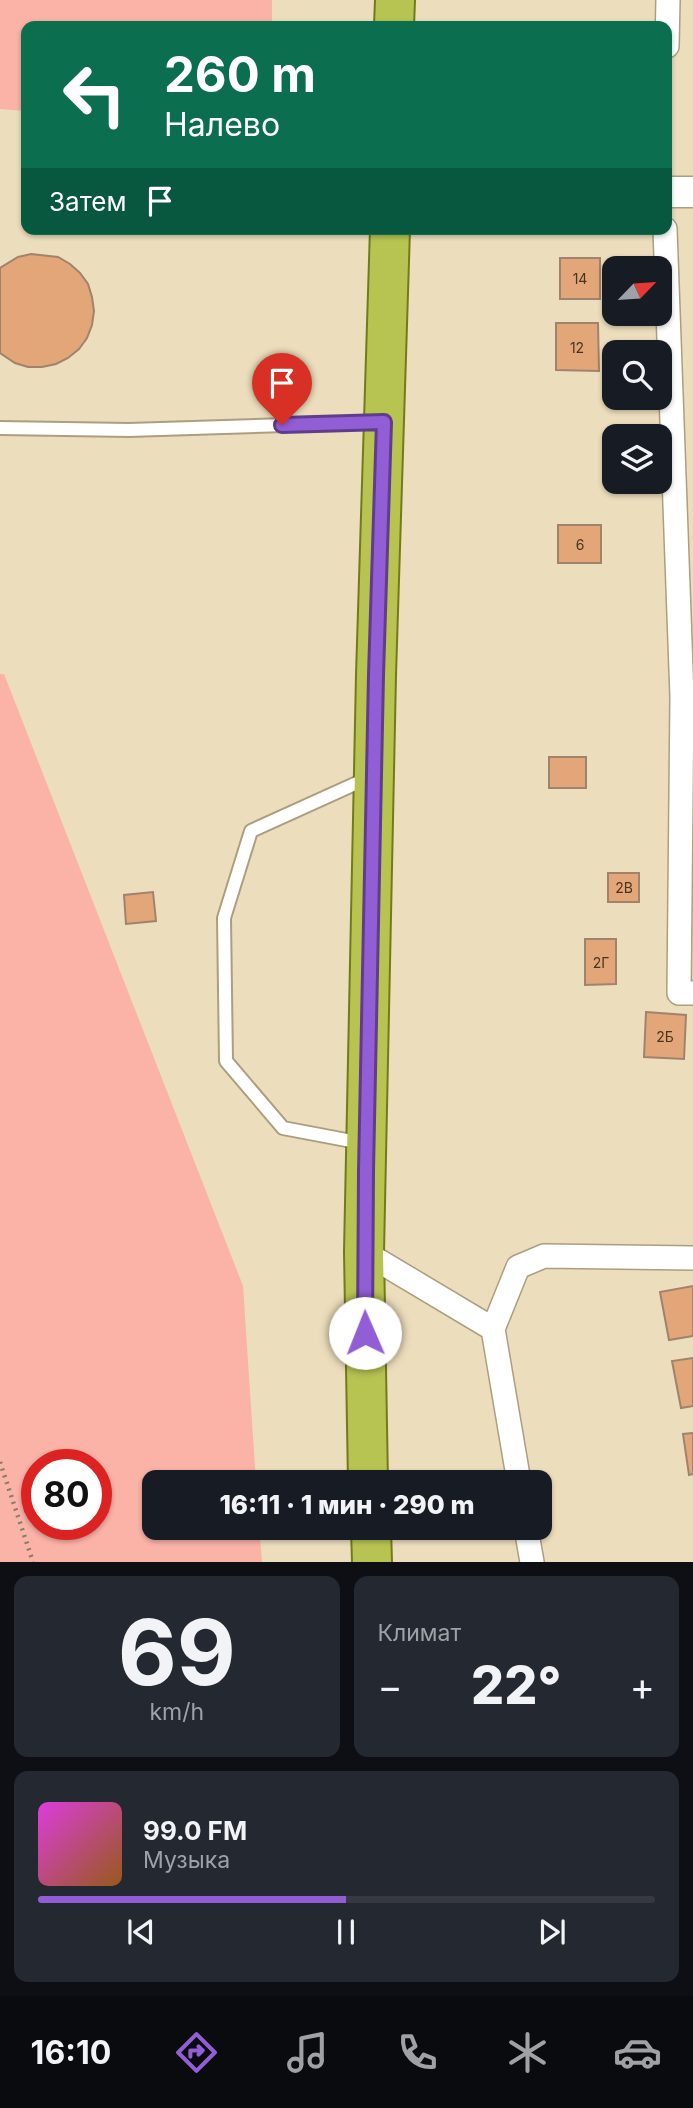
<!DOCTYPE html>
<html lang="ru">
<meta charset="utf-8">
<style>
body{margin:0;font-family:Inter,sans-serif;background:#242831;color:#f1f3f6;height:100vh;display:flex;flex-direction:column;font-size:26px;white-space:nowrap}
*{box-sizing:border-box;margin:0}
p{font-size:23px;color:#9ea1a6}
.icon{flex:none;width:38px;height:38px;fill:none;stroke:currentColor;stroke-width:2;stroke-linecap:round;stroke-linejoin:round}
.map{position:relative;height:1562px;overflow:hidden}
.side{display:flex;flex-direction:column;gap:14px;padding:14px;background:#0d0f14;flex:1}
.side>*{flex:none}
.guide{position:absolute;left:21px;top:21px;width:651px;height:214px;border-radius:14px;box-shadow:0 2px 5px #0004;background:#0b6e4f;color:#fff;overflow:hidden}
.needle{width:46px;rotate:65deg}
.buttons{position:absolute;left:602px;top:256px;display:grid;gap:14px}
.buttons a{display:grid;place-items:center;width:70px;height:70px;border-radius:14px;background:#171b24;box-shadow:0 2px 5px #0004;font-size:35px}
.speed{position:absolute;left:21px;top:1449px;display:flex;gap:14px;font-size:35px;font-weight:700;text-align:center}
.speed>*{display:grid;place-content:center;width:91px;height:91px;border-radius:50%;background:#171b24;box-shadow:0 2px 5px #0004;line-height:1}
.speed .limit{border:10px solid #d22;background:#fff;color:#111}
.pin{position:absolute;display:grid;place-items:center;width:60px;height:60px;color:#fff;margin:-72px -30px;border-radius:50% 50% 50% 0;rotate:-45deg;box-shadow:0 0 7px #0007}
.pin .icon{rotate:45deg}
.me{position:absolute;width:77px;margin:-38px;rotate:359deg;stroke-linejoin:round;filter:drop-shadow(0 0 5px #0008)}
.turn{display:flex;align-items:center;gap:24px;height:147px;padding:0 28px;font-size:32px}
.turn .icon{width:91px;height:91px;stroke-width:2.5}
.turn b{display:block;font-size:49px;line-height:60px}
.then{display:flex;align-items:center;height:66px;padding:0 28px;background:#0003;gap:14px;font-size:26px}
.big{font-size:52px;font-weight:800;line-height:1.1}
.side .tile{flex:1;display:flex;flex-direction:column;justify-content:center;gap:10px;min-width:0;padding:0 24px;border-radius:14px;background:#242831}
.side .dial{align-items:center;gap:0}
.dial b{font-size:91px;line-height:1}
.song{display:flex;align-items:center;gap:21px}
.cover{width:84px;height:84px;border-radius:10px;background:linear-gradient(135deg,hsl(300 70% 55%),hsl(30 70% 35%))}
.played{height:7px;border-radius:4px;background:linear-gradient(90deg,#925ed6 50%,#363941 50%)}
.keys{display:flex;justify-content:space-around;direction:ltr}
.heat{display:flex;justify-content:space-between;align-items:center;font-size:38px;direction:ltr}
.side .tiles{flex:1;display:grid;gap:14px;grid-template-columns:1fr 1fr}
.tile:last-child{grid-column:span 2}
.trip{position:absolute;left:142px;top:1470px;width:410px;height:70px;border-radius:14px;background:#171b24;box-shadow:0 2px 5px #0004;font-weight:800;line-height:70px;text-align:center}
.menu{display:flex;height:112px;justify-content:space-around;align-items:center;background:#090b0e;color:#9ea1a6}
.menu .icon{width:49px;height:49px}
.menu .on{color:#925ed6}
.menu b{font-size:32px;color:#f1f3f6}
.map>svg:first-child{display:block}
.green{fill:#fbb2a7;fill-rule:evenodd}
.building{fill:#e3a678;stroke:#a0836e;stroke-width:2}
.lines{fill:none;stroke-linecap:round;stroke-linejoin:round}
.service-casing{stroke:#ac9e7f;stroke-width:16}
.minor-casing{stroke:#ac9e7f;stroke-width:26}
.tertiary-casing{stroke:#ac9e7f;stroke-width:33}
.trunk-casing{stroke:#727b1b;stroke-width:42}
.path{stroke:#887d67;stroke-width:4.5;stroke-dasharray:2 5;stroke-linecap:butt}
.service{stroke:#fff;stroke-width:12}
.minor{stroke:#fff;stroke-width:23}
.tertiary{stroke:#fff;stroke-width:30}
.trunk{stroke:#b7c452;stroke-width:38}
.route-casing{stroke:#5f3d8b;stroke-width:18}
.route{stroke:#925ed6;stroke-width:12}
.labels{text-anchor:middle;dominant-baseline:central;stroke-width:7;stroke-linejoin:round;paint-order:stroke}
.number-label{font-size:14px;fill:#483521}
</style>
<div class="map">
<svg width="693" height="1562" viewBox="0 0 693 1562">
<rect width="100%" height="100%" fill="#ecddbc"/>
<path class="green" d="M0 0H272V26H26V111L0 109Z
M0 674H4L243 1286 256 1482H154V1528H259L262 1562H0ZM37 1465H96V1524H37Z"/>
<path class="building" d="M31 254 58 257 70 264 80 273 88 284 92 297 94 311 92 325 87 338 79 349 68 358 56 364 42 367H28L15 363 0 353V268L18 257Z
M560 258H600V299H560Z
M556 323H598L599 371 556 370Z
M558 525H601V563H558Z
M549 757H586V788H549Z
M608 873H639V902H608Z
M153 892 156 921 126 924 124 895Z
M585 939H616V984L585 985Z
M646 1012 686 1015 684 1059 644 1057Z
M693 1286V1336L669 1340 660 1292Z
M693 1358V1406L681 1408 672 1361Z
M693 1433V1474L689 1475 683 1434Z"/>
<g class="lines">
<g class="service-casing">
<path id="service" d="M0 428 129 430 381 422
M362 1143 283 1128 226 1061 224 918 251 831 368 778"/>
</g>
<g class="minor-casing">
<path id="minor" d="M667 46 668 0
M665 229 682 697 679 993H693
M364 1252 493 1329 518 1267 544 1256 693 1258
M493 1329 519 1482
M526 1528 532 1562"/>
</g>
<g class="tertiary-casing">
<path id="tertiary" d="M667 192H693"/>
</g>
<g class="trunk-casing">
<path id="trunk" d="M394 26 395 0
M368 1482 364 1252 376 675 390 229
M371 1528 372 1562"/>
</g>
<path class="path" d="M0 1462 33 1562"/>
<use href="#service" class="service"/>
<use href="#minor" class="minor"/>
<use href="#tertiary" class="tertiary"/>
<use href="#trunk" class="trunk"/>
</g>
<g class="lines">
<g class="route-casing">
<path id="route" d="M282 425 384 422 376 675 366 1171 365 1333"/>
</g>
<use href="#route" class="route"/>
</g>
<g class="labels">
<g class="number-label">
<text x="580" y="278">14</text>
<text x="577" y="347">12</text>
<text x="580" y="544">6</text>
<text x="624" y="887">2В</text>
<text x="601" y="962">2Г</text>
<text x="665" y="1036">2Б</text>
</g>
</g>
</svg>
<div class="buttons">
<a><svg class="needle" viewBox="-14 -14 28 28"><path d="M0-13l5 13h-10z" fill="#e53935"/><path d="M0 13l5-13h-10z" fill="#9ea1a6"/></svg></a>
<a><svg class="icon" aria-label="search" viewBox="0 0 24 24"><circle cx="10" cy="10" r="6"/><path d="M15 15l6 6"/></svg></a>
<a><svg class="icon" aria-label="layers" viewBox="0 0 24 24"><path d="M12 4l9 5-9 5-9-5zM3 14l9 5 9-5"/></svg></a>
</div>
<div class="speed"><div class="limit">80</div></div>
<div class="pin" style="left:282px;top:425px;background:#d93025"><svg class="icon" aria-label="arrive" viewBox="0 0 24 24"><path d="M6 21V4h12l-3 4 3 4H6"/></svg></div>
<svg class="me" style="left:365px;top:1333px" viewBox="-20 -20 40 40"><circle r="19" fill="#fff"/><path d="M0-13L10 11 0 6-10 11z" fill="#925ed6"/></svg>
<div class="trip">16:11 · 1 мин · 290 m</div>
<div class="guide">
<div class="turn"><svg class="icon" aria-label="left" viewBox="0 0 24 24"><path d="M17 20v-9H6M10 6l-5 5 5 5"/></svg><div><b>260 m</b>Налево</div></div>
<div class="then">Затем<svg class="icon" aria-label="arrive" viewBox="0 0 24 24"><path d="M6 21V4h12l-3 4 3 4H6"/></svg></div>
</div>
</div>
<section class="side">
<div class="tiles">
<div class="tile dial"><b>69</b><p>km/h</p></div>
<div class="tile"><p>Климат</p>
<div class="heat"><a>−</a><b class="big">22°</b><a>+</a></div>
</div>
<div class="tile">
<div class="song"><i class="cover"></i><div><b>99.0 FM</b><p>Музыка</p></div></div>
<div class="played"></div>
<div class="keys"><svg class="icon" aria-label="previous" viewBox="0 0 24 24"><path d="M18 5L8 12l10 7zM5 5v14"/></svg><svg class="icon" aria-label="pause" viewBox="0 0 24 24"><path d="M8 5v14M16 5v14"/></svg><svg class="icon" aria-label="next" viewBox="0 0 24 24"><path d="M6 5l10 7-10 7zM19 5v14"/></svg></div>
</div>
</div>
</section>
<nav class="menu">
<b>16:10</b>
<svg class="icon on" aria-label="directions" viewBox="0 0 24 24"><path d="M12 3l9 9-9 9-9-9zM9 14v-3h6M13 9l2 2-2 2"/></svg>
<svg class="icon" aria-label="music" viewBox="0 0 24 24"><path d="M9 18V5l10-2v13"/><circle cx="6" cy="18" r="3"/><circle cx="16" cy="16" r="3"/></svg>
<svg class="icon" aria-label="phone" viewBox="0 0 24 24"><path d="M5 4h4l2 5-3 2q2 4 5 5l2-3 5 2v4C11 20 4 13 5 4z"/></svg>
<svg class="icon" aria-label="climate" viewBox="0 0 24 24"><path d="M12 3v18M4 7l16 10M4 17L20 7"/></svg>
<svg class="icon" aria-label="car" viewBox="0 0 24 24"><path d="M5 17H2v-5l4-1 3-4h7l3 4 3 1v5h-3M9 17h6M6 11h13"/><circle cx="7" cy="17" r="2"/><circle cx="17" cy="17" r="2"/></svg>
</nav>
